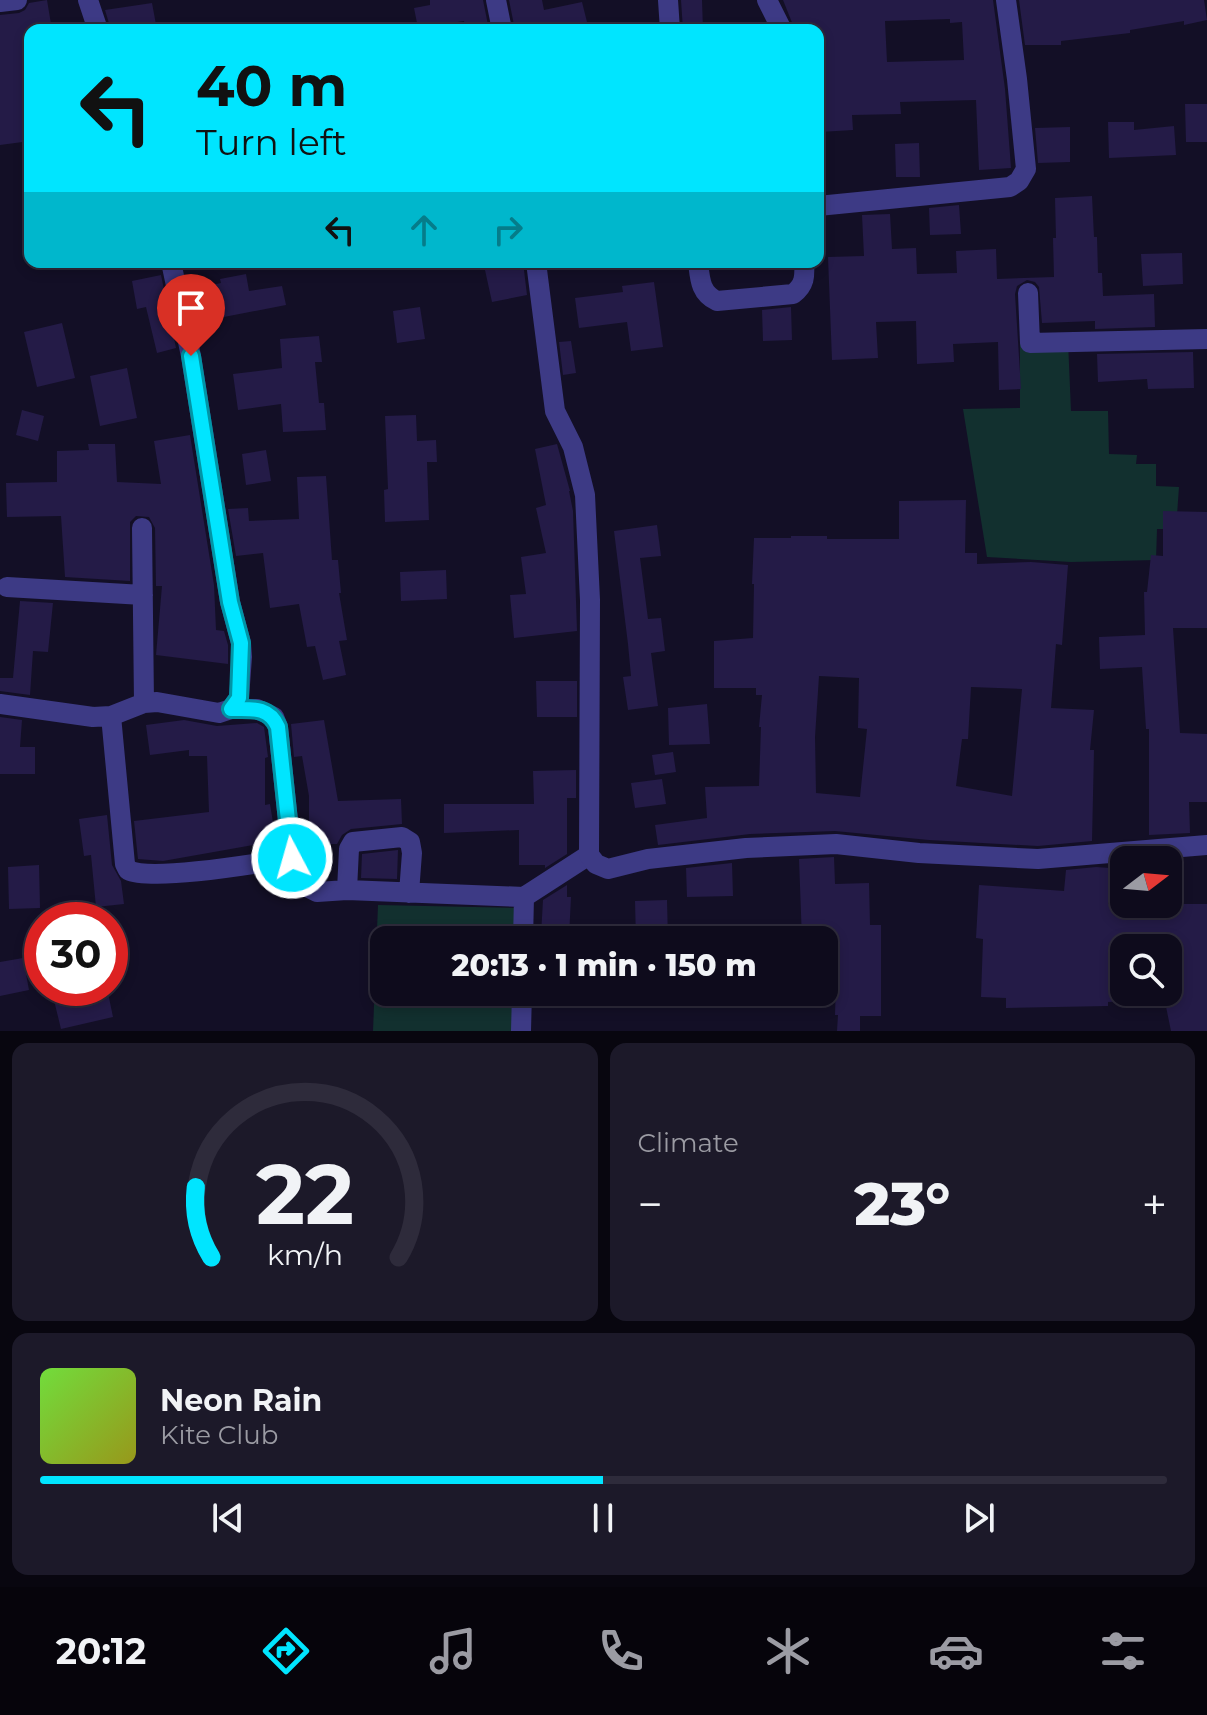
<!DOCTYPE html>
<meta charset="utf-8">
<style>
body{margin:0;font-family:Montserrat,sans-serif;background:#1c1929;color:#f1f3f6;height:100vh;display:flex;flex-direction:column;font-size:30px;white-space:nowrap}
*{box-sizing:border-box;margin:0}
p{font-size:26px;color:#9b9ba3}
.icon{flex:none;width:44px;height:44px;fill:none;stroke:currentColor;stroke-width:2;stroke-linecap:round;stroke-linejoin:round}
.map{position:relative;height:1031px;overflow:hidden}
.panel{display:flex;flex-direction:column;gap:12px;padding:12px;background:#08060f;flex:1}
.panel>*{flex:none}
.hud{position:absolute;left:24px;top:24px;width:800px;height:244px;border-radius:16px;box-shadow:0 4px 12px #0003,0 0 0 2px #2e2b3b;background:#00e5ff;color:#111;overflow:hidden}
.needle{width:52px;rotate:74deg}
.fabs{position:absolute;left:1110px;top:846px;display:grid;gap:16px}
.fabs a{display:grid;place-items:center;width:72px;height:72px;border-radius:16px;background:#0e0b1c;box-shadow:0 4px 12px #0003,0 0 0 2px #2e2b3b;font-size:40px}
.speed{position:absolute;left:24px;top:902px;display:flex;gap:16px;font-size:40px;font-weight:700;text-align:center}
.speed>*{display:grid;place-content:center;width:104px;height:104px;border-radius:50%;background:#0e0b1c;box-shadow:0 4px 12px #0003,0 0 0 2px #2e2b3b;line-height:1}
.speed .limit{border:12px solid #d22;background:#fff;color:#111}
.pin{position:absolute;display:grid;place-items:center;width:68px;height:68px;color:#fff;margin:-82px -34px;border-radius:50% 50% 50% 0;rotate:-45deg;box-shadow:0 0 8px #0007}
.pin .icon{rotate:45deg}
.me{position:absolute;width:88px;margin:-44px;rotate:354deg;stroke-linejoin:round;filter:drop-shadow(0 0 6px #0008)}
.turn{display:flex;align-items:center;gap:28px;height:168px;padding:0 40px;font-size:36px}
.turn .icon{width:104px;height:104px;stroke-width:2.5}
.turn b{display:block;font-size:56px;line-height:68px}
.lanes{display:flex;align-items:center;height:76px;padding:0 40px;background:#0003;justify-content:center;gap:40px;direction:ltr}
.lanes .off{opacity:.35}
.big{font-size:60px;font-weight:800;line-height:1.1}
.panel .widget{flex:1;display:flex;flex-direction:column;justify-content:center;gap:12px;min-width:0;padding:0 28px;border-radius:16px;background:#1c1929}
.panel .dial{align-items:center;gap:0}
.dial svg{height:208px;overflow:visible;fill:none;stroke:#2e2b3b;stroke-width:7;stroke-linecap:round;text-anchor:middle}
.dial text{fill:#f1f3f6;stroke:none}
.song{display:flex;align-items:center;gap:24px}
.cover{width:96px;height:96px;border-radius:12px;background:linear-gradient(135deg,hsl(100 70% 55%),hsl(60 70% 35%))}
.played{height:8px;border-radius:4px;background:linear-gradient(90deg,#00e5ff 50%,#2e2b3b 50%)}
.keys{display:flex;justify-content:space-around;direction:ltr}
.heat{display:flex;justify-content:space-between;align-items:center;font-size:44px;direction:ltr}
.panel .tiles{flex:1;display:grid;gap:12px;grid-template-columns:1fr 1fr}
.widget:last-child{grid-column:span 2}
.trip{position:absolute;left:370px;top:926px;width:468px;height:80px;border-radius:16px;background:#0e0b1c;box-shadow:0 4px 12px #0003,0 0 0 2px #2e2b3b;font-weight:800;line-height:80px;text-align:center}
.menu{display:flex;height:128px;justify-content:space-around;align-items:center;background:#06040b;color:#9b9ba3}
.menu .icon{width:56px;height:56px}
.menu .current{color:#00e5ff}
.menu b{font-size:36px;color:#f1f3f6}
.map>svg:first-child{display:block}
.green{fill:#12302f}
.building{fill:#241b47;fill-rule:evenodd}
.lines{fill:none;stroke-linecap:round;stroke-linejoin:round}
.minor{stroke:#3d3a85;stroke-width:20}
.tertiary{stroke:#3d3a85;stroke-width:20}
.route-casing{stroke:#0095a6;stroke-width:20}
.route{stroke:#00e5ff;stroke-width:14}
</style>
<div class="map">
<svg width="1207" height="1031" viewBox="0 0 1207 1031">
<rect width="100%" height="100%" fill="#130f26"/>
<path class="green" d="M1068 341 1071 411H1108L1109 454 1137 455 1136 464H1156V486L1179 487 1176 529H1157L1156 560 1071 562 987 557 963 409 1020 408V344Z
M378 905 524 908 523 940H384V992H522L521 1031H373Z"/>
<path class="building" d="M47 0 52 30H30V141L0 145V15L19 13 25 10 29 3Z
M430 0H483L489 30H466L464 21 418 28 414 8 430 5Z
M509 0H542L544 10 582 2 589 30H515Z
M681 0H702L703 30H683Z
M783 0H993L1005 89 1011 168 979 170 976 100 900 102 901 114 852 115 853 130 820 132 818 30H795ZM950 19V23L962 22 964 60 887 62 885 21Z
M1019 0H1204L1207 20 1184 25V21L1130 30V33L1061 41V45H1025Z
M152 3 157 30H111L105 10Z
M1185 104H1207V142H1186Z
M1108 122H1134V130L1174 126 1176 155 1109 158Z
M1070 127V162L1038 163 1035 128Z
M919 143 920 177H896L895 144Z
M1092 196 1094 237H1097L1098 273H1102L1103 296 1154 294 1155 327 1095 329V321L1042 323 1039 287 1035 282 1027 280 1017 286 1015 294 1021 389 999 390 998 342 953 344 954 362 917 364 916 321 876 322 878 358 832 360 828 257 864 256 862 215 890 214 892 249 916 248 917 274 957 273 956 251 996 249 997 279 1054 277 1053 238H1056L1055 198Z
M959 205 961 234 930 235 929 208Z
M1182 253 1183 284 1143 286 1141 254Z
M523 262 527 295 492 302 485 270Z
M246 274 249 291 282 286 286 305 198 322V328L190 290 221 283 220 279Z
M161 275 176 348 157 353 146 307 137 309 132 281Z
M654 282 663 347 631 351 627 322 579 328 575 298 623 292 622 286Z
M420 307 425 339 397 343 393 311Z
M791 307 792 340 763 341 762 310Z
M62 323 75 378 37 387 24 332Z
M319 336 322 362H315L319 403H324L326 430 283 432 281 404 238 410 233 374 282 368 280 339Z
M571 341 576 373 563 375 559 342Z
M1193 352 1194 388 1148 389 1147 379 1098 382 1097 354Z
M127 368 137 418 100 426 90 376Z
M22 410 44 416 38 441 16 435Z
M416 415 417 441 436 440 437 462H427L429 520 385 522 384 490 388 489 385 416Z
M190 435 214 585 216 630 224 631 228 645V664L156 655 162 586H156L155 528 149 517 136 516 130 522V581L65 577 61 516 7 517 6 483 57 482V451L89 450 88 444H115L117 482 161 484 154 441Z
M557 444 570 491H569L573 511 577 631 514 638 510 595 526 594 521 557 546 553 536 508 546 505 535 449Z
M266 450 271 481 246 485 242 454Z
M326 476 332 560H338L341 593H339L347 640 339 641 346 675 323 680 315 646 307 647 299 604 270 608 263 553 236 556 228 509 248 508 249 521 299 519 297 477Z
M966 500 965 553H977V564L1031 562 1068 565 1062 645 1056 644 1051 708 1094 710 1090 750H1094L1092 841 1038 846 929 840 835 831 750 834 658 845 655 825 707 818 705 787 759 786 761 727H759L762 695H756V688H714V641L753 638 754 584H752L754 538H791V536H827V539H899V501ZM819 676 859 678 858 728 867 729 860 797 816 793 815 737ZM971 687 1022 689 1012 796 956 786 962 739H968Z
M1163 511 1207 512V628H1173L1180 733 1207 734V802H1189L1190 833 1149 835V729H1146L1142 667 1100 669 1099 637 1145 635 1144 592H1147L1151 555 1163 556Z
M657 525 661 556 640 558 648 619 661 618 665 651 651 653 658 706 628 710 623 677 631 676 628 644 614 531Z
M446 570 447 599 401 601 400 572Z
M20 601 53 603 48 652 33 651 30 695 0 691V678H13Z
M536 681H577V717H537Z
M707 704 710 744 669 745 668 708Z
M0 717 22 720 20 747H35V774H0Z
M184 720 217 726 257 723 264 727 268 757 265 758V805L270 804 276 841 163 861 138 859 134 821 209 812 207 756H189V750L150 755 146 725Z
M324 720 338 801 401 799 402 824 351 829 342 835 337 844H309V796L302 756 294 757 291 724Z
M673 752 676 772 655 775 652 755Z
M576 770V798H567V854L545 868V865H519V830L444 833V804H534L533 771Z
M662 779 666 804 635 808 631 783Z
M107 815 112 865 121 881 124 904 96 907 91 855 84 856 79 819Z
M398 850 397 879 361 878 362 854Z
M834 857 835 884 869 883 870 925H881V1016H860V1031H837L838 1015H835L836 980H824V940H802L799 859Z
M732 863 733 896 687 897 686 868Z
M39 865 40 908 9 909 8 867Z
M1096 867 1110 868 1108 904H1207V1031H1171L1163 992H1168V948H1124V1001L1108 1002V1006L1006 1008V998L981 997 983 939 976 938 979 885 1064 891 1066 870Z
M567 885V897H571L569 937 541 935 543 900Z
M667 900 668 940H636L635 901Z
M23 958 29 990 0 996V962Z
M51 988H107L113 1017 61 1029Z"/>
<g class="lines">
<path class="minor" d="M88 0 98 30
M668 0 670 30
M767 0 782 30
M0 2 17 0
M818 206 1010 187 1019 181 1026 169 1017 79 1006 0
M698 262C700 279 700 293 717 301L793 294C805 285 805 276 804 262
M1028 293 1030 343 1207 339
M142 528 144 703
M7 587 143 595
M0 704 93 717 111 716 144 703 157 702 219 713 231 709 239 698 242 657 241 643 230 602 191 356 171 262
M231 709H257L274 717 278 727 292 858 301 884 317 892 347 890 524 897 589 855
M111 716 125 864 128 870C152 882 260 863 292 858
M347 890 349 849 353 842 402 837 410 842 412 853 409 893
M523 940 524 897
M521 1031 522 992"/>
<path class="tertiary" d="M496 0 502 30
M536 262 555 411 573 447 585 495 590 600 589 855 596 864 608 869 648 859 746 848 836 844 919 853 1038 859 1207 845"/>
</g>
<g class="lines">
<g class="route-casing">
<path id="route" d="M191 356 230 602 241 643 239 698 231 709C251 709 269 706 278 727L292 858"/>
</g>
<use href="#route" class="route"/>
</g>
</svg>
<div class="fabs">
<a><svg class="needle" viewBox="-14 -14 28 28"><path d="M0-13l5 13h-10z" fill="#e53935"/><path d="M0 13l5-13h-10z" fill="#9b9ba3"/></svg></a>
<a><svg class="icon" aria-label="search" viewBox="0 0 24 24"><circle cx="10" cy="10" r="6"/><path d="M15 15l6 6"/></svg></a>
</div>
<div class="speed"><div class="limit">30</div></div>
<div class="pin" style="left:191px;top:356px;background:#d93025"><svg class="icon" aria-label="arrive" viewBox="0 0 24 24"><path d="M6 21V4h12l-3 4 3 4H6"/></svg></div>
<svg class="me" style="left:292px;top:858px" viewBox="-20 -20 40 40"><circle r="17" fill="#00e5ff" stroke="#fff" stroke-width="3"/><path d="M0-11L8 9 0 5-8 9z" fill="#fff"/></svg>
<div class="trip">20:13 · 1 min · 150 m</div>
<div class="hud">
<div class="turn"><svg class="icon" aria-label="left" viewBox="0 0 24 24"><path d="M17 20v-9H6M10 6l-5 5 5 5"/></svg><div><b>40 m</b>Turn left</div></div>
<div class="lanes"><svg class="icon" aria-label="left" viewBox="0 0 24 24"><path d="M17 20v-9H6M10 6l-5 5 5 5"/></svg><svg class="icon off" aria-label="ahead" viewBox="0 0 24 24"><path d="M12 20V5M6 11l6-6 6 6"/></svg><svg class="icon off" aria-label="right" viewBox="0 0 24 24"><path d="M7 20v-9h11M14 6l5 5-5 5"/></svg></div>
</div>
</div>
<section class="panel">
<div class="tiles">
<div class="widget dial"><svg viewBox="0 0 100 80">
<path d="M14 69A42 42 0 1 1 86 69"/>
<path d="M14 69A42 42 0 0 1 8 42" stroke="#00e5ff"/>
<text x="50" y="56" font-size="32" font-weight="700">22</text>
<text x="50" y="72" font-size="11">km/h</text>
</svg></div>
<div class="widget"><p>Climate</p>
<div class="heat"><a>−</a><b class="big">23°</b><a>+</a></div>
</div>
<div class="widget">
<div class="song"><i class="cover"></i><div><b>Neon Rain</b><p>Kite Club</p></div></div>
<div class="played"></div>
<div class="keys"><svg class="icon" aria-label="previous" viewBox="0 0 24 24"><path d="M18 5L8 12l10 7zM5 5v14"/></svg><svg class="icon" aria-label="pause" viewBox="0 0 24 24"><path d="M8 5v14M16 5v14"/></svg><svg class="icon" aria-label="next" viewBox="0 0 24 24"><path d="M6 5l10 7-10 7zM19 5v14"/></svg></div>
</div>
</div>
</section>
<nav class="menu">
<b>20:12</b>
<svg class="icon current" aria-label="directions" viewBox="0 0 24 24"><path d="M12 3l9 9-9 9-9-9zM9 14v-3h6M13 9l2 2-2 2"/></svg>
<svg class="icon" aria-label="music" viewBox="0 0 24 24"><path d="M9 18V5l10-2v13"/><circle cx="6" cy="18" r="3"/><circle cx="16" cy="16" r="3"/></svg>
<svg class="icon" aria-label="phone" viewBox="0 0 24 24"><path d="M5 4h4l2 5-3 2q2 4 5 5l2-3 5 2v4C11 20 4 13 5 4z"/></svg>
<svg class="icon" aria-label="climate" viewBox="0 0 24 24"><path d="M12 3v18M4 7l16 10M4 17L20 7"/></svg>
<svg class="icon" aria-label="car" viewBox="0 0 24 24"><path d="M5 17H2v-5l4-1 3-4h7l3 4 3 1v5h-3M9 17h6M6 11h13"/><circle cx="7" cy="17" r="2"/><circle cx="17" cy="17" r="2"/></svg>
<svg class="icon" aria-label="filters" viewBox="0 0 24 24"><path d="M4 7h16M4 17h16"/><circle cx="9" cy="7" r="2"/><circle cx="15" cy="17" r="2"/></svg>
</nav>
